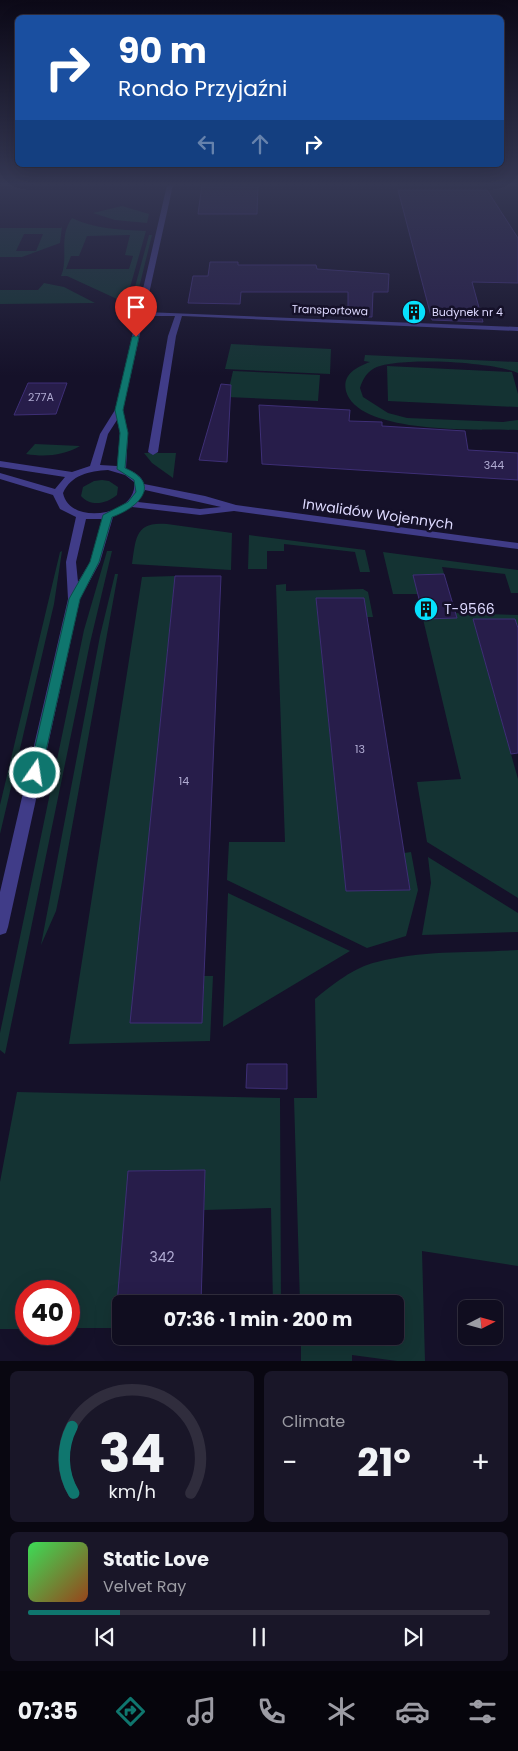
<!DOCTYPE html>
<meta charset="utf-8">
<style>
body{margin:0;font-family:Poppins,sans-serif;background:#191628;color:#f1f3f6;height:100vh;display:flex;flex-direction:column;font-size:19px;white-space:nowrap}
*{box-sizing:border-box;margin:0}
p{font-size:16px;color:#9c9ca4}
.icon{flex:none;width:28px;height:28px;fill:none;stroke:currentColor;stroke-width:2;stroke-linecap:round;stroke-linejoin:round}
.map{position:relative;height:1361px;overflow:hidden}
.side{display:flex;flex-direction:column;gap:10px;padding:10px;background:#090711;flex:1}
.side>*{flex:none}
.hud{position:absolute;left:15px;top:15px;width:489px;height:152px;border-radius:8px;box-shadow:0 5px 20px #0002,0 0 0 1px #302d3d;background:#1a4fa0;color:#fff;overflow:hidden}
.needle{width:32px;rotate:84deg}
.fabs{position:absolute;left:458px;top:1300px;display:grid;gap:10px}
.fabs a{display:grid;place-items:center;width:45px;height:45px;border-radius:8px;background:#100d1f;box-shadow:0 5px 20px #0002,0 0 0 1px #302d3d;font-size:25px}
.speed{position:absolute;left:15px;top:1280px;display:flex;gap:10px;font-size:25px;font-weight:700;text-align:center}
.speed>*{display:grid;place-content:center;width:65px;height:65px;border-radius:50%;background:#100d1f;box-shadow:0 5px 20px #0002,0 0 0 1px #302d3d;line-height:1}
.speed .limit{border:8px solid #d22;background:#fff;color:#111}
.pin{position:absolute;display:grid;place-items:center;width:42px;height:42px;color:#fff;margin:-51px -21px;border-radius:50% 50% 50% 0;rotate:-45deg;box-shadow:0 0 5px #0007}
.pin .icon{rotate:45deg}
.me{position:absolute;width:55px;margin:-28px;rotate:13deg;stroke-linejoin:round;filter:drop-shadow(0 0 4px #0008)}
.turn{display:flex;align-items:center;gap:18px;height:105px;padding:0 20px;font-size:22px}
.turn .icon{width:65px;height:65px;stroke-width:2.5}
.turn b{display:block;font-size:35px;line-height:42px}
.lanes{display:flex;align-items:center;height:48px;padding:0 20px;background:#0003;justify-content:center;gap:25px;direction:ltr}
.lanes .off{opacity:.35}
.big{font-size:38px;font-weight:700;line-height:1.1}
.side .widget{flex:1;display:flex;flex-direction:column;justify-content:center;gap:8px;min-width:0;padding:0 18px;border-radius:8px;background:#191628}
.side .dial{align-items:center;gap:0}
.dial svg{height:130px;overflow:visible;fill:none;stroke:#302d3d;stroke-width:7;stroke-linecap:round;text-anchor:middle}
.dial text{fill:#f1f3f6;stroke:none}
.song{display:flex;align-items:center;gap:15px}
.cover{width:60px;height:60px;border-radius:8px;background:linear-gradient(135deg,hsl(130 70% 55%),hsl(20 70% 35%))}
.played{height:5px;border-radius:2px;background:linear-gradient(90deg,#0f766e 20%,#302d3d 20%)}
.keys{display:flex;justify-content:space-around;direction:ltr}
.heat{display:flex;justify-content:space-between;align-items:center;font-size:28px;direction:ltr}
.side .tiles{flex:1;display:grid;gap:10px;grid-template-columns:1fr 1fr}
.widget:last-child{grid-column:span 2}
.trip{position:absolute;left:112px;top:1295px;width:292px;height:50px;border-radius:8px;background:#100d1f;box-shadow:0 5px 20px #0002,0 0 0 1px #302d3d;font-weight:700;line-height:50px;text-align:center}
.tabs{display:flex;height:80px;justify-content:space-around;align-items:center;background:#06050c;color:#9c9ca4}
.tabs .icon{width:35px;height:35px}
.tabs .on{color:#0f766e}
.tabs b{font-size:22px;color:#f1f3f6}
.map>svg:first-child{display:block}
.green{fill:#143333;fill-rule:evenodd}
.building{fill:#271d4a;stroke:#3e2f76}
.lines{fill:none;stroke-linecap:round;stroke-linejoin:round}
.minor{fill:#403c88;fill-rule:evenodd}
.route{fill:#0f766e;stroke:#0a4d48}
.labels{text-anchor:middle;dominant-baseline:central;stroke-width:5;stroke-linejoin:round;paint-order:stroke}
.far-street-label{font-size:11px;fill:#dedaff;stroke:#151129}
.far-poi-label{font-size:11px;fill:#dedaff;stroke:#151129;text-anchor:start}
.number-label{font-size:11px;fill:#b0abd2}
.street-label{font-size:14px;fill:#dedaff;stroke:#151129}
.poi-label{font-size:14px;fill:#dedaff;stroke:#151129;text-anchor:start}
.near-number-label{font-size:14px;fill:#b0abd2}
</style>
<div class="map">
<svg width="518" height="1361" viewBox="0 0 518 1361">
<rect width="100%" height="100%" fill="#151129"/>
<path class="green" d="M122 206 149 214 147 223 115 220 93 213Z
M72 218C95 229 121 230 146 231L127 298 117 299 67 276H61C69 258 58 237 72 218ZM130 235 125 255 133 256 129 269H66L71 256H79L87 236Z
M62 226 60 243 22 257H0V228H61ZM24 234H43L36 251H16Z
M149 235H152L138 292 136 297 132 298Z
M44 283 64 287 95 303 0 304V290H38Z
M231 344 331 349 330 374 225 369Z
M365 355 518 362V373C494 362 395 356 373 369 366 373 362 381 360 388L363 397 388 413 407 418 503 422 518 420V430C480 429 358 435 346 391 342 374 357 367 370 362L364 361Z
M387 366 512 372 518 394V407L388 401Z
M233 371 320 375 318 401 227 397Z
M35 444 80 446C62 456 45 457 26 454Z
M144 453H176L173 478 152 463Z
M102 480 109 481 118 487 117 495C106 504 91 507 81 496L83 487 94 481Z
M167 524 232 533 231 570 132 564C136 538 135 521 167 524Z
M249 535 365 550 370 572H360L355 552 284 544V551H267V569H248Z
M62 551 54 604 0 834V805L60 552Z
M107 551H112L90 643 5 1054 0 1050V1033L84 630Z
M383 552 518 570V593H511L505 574 442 567 444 574 413 575 418 594H393Z
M115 574H118L62 882 56 911 41 945 100 636Z
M175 576 130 1023H202L204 976H213L210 1041 69 1044 142 577Z
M286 584V591L363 589 368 592 373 617H367L364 598 316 599 346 891 410 890 404 853 411 852 418 890 406 936 367 948 227 880 229 842H285L276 585Z
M435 599H451L456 613 518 615V628L515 619H473L518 779V898L427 842 417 782 461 779 423 619 440 618Z
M428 857 518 913V932L422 935 431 883Z
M228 893 350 951 223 1027Z
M518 950V1266L422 1251 425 1361H397L352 1355V1361H301V1336H396V1304H300L294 1098H317L315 999C332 985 354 967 377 962 422 950 472 953 518 950Z
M17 1092 280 1098 281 1304H273L271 1208 204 1210 205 1170 129 1171 115 1328H69V1291H26V1329H0V1182Z"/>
<path class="building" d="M202 185H258L257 214H198Z
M398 190H487L518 238V283L472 282 483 322 432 320Z
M210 262H238V265H316L317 269 389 274 388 292H373L372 317 348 316V292H241L240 304 188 303 193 276H208Z
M28 383H67L56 414 14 415Z
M221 384 231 385 227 462 199 460Z
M259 405 350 410 349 421 382 422V426L465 431 468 450 518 453V480L262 464Z
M444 574 457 618 424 619 413 575Z
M175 576H221L202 1023H130Z
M316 598H364L410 890 346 891Z
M473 619H515L518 628V753L511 754Z
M247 1064H287V1089L246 1088Z
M205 1170 201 1304H117L128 1171Z"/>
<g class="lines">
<path class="minor" d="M167 185H173L145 312 518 327V331L182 316 176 336 158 452 153 455 148 452 168 336 175 316H144L123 410 128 433 126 469C133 471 142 476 144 484L205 496 236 505 518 543V549L234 511 200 515 132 507 113 517 100 562 80 599 8 927 6 933 0 935V892L68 599 66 562 76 517 60 509 53 495 0 479V473L55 489 65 477 0 467V461L72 472 90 466 100 434 115 410ZM117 420 120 433 117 466 100 465 108 434ZM108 470 125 475 134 482C139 515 70 527 63 493 71 475 89 471 108 470ZM145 490 221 507 200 509 138 502ZM86 519H102L90 562 78 582 76 562Z"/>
</g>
<linearGradient id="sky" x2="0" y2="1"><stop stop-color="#0c0917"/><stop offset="0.49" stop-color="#353854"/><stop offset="1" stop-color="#353854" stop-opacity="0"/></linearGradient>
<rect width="518" height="376" fill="url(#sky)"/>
<path class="route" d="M136 335 139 337 123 410 128 433 125 468C163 484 138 508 112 517L99 562 80 599 41 773 39 776 35 778 31 776 29 773 69 599 90 562 103 515 128 502 136 492 134 480 117 469 120 433 115 410 132 337Z"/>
<defs>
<g id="building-disc" transform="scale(1.25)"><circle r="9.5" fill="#07e0fd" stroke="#151129"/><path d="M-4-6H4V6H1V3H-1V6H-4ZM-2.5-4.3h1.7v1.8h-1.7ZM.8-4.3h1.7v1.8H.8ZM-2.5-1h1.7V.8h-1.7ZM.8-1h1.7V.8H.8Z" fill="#111"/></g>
</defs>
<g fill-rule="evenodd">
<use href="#building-disc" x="414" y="312"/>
<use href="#building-disc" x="426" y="609"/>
</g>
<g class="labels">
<g class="far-street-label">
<text transform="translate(330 310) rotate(2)">Transportowa</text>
</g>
<g class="far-poi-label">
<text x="432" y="312">Budynek nr 4</text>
</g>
<g class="number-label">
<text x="41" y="397">277A</text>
<text x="494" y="465">344</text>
<text x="360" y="749">13</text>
<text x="184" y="781">14</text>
</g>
<g class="street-label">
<text transform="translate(378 514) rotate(8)">Inwalidów Wojennych</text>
</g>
<g class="poi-label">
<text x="444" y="609">T-9566</text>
</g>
<g class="near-number-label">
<text x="162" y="1257">342</text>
</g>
</g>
</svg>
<div class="fabs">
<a><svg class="needle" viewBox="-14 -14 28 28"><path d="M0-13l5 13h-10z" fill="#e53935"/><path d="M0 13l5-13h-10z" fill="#9c9ca4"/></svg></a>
</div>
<div class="speed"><div class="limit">40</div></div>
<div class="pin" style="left:136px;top:337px;background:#d93025"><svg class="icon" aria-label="arrive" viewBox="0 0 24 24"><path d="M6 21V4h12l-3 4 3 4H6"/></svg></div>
<svg class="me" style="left:35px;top:773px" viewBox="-20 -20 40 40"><circle r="17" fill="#0f766e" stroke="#fff" stroke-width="3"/><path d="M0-11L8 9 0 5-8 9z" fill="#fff"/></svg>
<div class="trip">07:36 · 1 min · 200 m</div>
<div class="hud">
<div class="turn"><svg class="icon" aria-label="right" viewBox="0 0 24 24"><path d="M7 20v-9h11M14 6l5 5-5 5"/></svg><div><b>90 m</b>Rondo Przyjaźni</div></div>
<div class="lanes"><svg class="icon off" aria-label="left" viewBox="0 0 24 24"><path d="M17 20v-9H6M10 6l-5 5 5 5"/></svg><svg class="icon off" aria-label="ahead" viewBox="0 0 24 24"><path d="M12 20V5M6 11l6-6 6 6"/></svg><svg class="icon" aria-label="right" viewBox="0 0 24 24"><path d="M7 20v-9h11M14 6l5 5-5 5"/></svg></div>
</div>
</div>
<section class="side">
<div class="tiles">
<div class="widget dial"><svg viewBox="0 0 100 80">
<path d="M14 69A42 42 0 1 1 86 69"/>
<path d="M14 69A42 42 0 0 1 13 28" stroke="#0f766e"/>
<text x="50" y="56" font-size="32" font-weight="700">34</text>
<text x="50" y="72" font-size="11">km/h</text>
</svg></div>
<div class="widget"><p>Climate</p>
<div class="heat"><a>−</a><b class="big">21°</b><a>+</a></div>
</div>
<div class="widget">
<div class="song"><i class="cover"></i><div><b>Static Love</b><p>Velvet Ray</p></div></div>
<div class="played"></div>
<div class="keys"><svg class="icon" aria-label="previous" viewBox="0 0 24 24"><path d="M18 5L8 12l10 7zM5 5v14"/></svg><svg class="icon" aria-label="pause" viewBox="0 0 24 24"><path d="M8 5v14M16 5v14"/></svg><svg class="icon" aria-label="next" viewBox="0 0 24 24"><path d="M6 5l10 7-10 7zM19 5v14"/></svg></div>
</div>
</div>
</section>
<nav class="tabs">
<b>07:35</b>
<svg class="icon on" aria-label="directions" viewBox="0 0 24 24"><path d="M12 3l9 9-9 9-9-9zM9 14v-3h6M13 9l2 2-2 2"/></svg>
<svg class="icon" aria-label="music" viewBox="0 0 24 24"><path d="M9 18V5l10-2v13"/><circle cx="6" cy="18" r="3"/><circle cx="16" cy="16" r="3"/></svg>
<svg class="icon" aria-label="phone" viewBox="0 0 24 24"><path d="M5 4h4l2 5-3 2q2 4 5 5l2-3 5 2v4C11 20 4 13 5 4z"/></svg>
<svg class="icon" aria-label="climate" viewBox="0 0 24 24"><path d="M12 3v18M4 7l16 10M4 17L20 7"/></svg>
<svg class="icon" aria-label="car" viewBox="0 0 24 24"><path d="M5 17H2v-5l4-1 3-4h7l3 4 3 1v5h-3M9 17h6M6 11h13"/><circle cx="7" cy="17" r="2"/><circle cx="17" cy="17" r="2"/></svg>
<svg class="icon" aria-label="filters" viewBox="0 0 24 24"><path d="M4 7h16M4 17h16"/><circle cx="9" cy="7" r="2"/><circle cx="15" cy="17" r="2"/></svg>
</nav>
